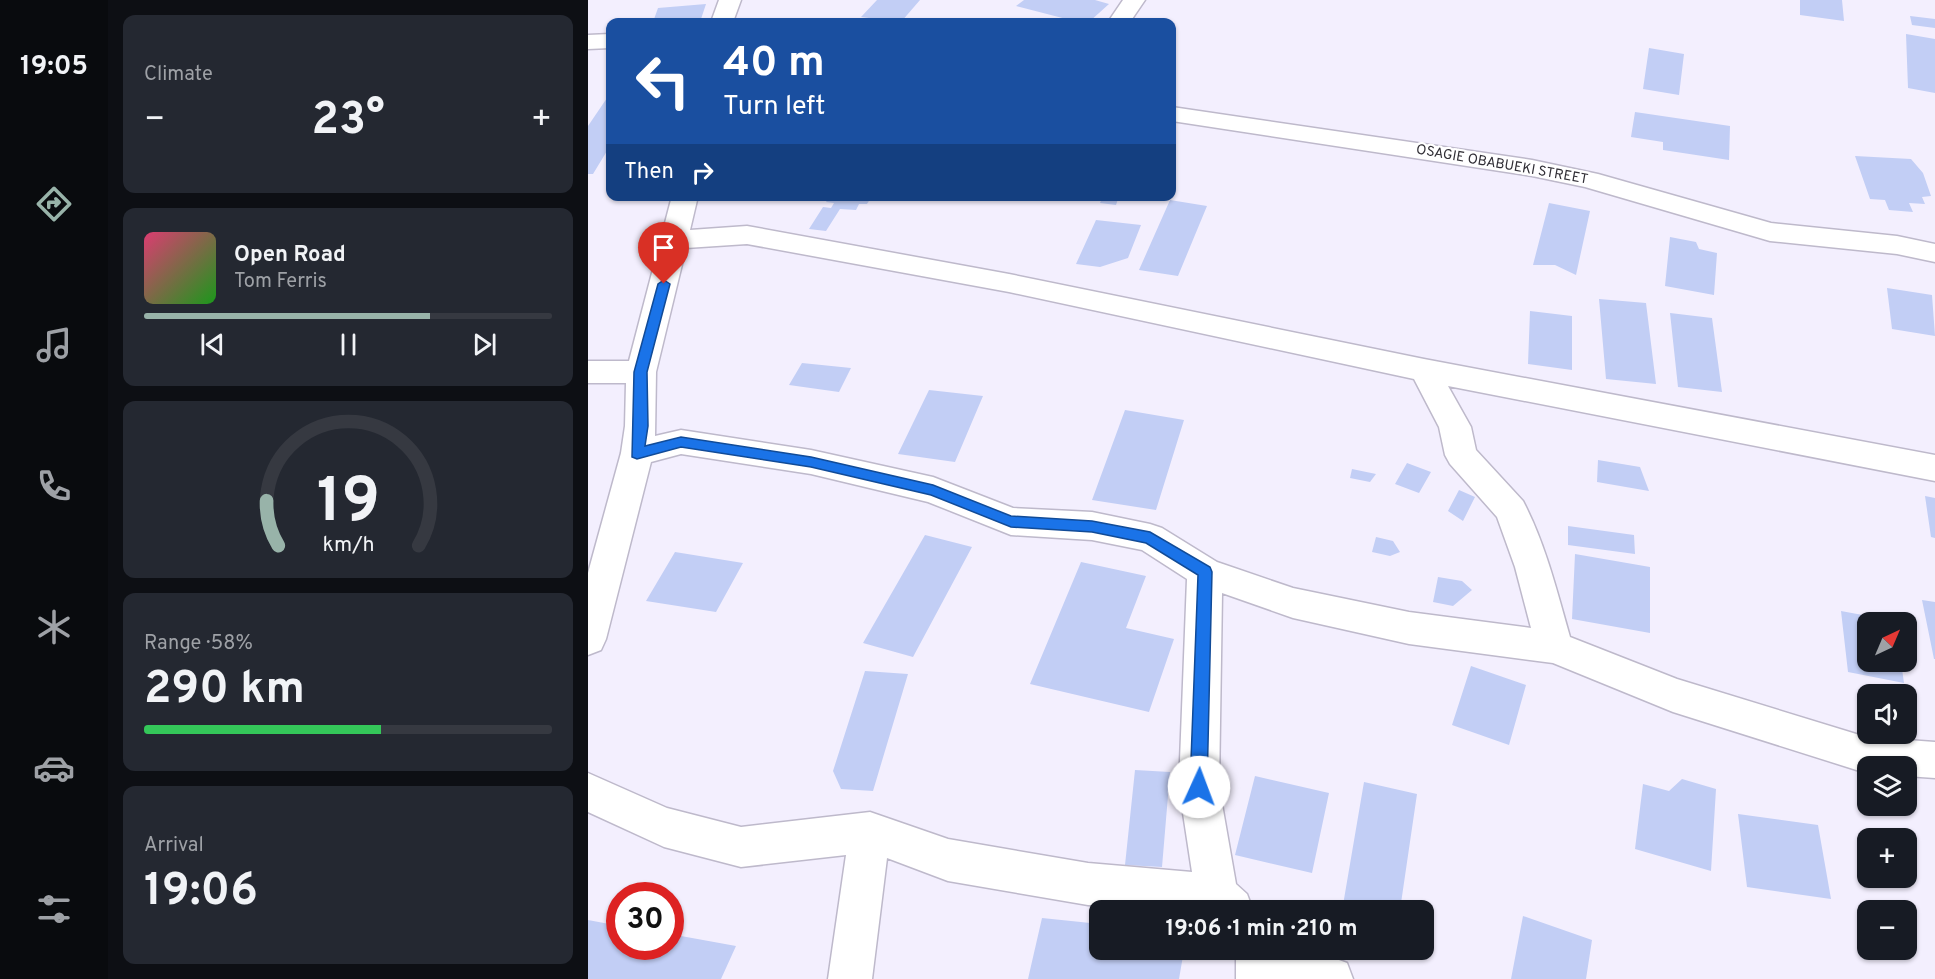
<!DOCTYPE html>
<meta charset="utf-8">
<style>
body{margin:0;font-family:Overpass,sans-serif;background:#242831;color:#f1f3f6;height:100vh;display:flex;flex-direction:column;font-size:22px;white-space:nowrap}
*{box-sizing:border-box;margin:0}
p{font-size:20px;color:#9ea1a6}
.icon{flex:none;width:33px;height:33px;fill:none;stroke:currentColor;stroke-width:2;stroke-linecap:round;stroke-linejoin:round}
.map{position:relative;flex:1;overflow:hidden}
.drawer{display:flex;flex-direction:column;gap:15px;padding:15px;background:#0d0f14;width:480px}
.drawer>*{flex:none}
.guide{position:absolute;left:18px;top:18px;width:570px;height:183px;border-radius:12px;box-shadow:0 2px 4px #0004;background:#1a4fa0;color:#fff;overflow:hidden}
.needle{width:39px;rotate:44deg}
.fabs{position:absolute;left:1269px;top:612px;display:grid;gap:12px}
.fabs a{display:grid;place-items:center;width:60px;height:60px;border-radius:12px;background:#171b24;box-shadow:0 2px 4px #0004;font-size:30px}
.speed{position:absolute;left:18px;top:882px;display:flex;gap:12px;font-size:30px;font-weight:700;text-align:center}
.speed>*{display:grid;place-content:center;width:78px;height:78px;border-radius:50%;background:#171b24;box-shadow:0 2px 4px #0004;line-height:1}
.speed .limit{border:9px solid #d22;background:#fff;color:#111}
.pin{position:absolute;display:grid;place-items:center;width:51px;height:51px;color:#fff;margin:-62px -26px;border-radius:50% 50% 50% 0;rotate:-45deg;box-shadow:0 0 6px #0007}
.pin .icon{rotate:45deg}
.me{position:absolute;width:66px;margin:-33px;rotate:2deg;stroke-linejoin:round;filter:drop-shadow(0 0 4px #0008)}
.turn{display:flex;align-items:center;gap:21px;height:126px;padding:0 18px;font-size:27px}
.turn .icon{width:78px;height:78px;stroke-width:2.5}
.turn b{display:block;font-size:42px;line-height:51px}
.then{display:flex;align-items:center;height:57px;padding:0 18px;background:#0003;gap:12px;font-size:22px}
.big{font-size:45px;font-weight:700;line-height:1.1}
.drawer .tile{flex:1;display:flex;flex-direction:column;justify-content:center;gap:9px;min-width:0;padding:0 21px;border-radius:12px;background:#242831}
.drawer .dial{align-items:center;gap:0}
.dial svg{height:156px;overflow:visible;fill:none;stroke:#363941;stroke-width:7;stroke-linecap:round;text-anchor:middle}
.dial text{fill:#f1f3f6;stroke:none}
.song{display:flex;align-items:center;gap:18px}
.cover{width:72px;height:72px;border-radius:9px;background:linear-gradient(135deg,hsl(340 70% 55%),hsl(120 70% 35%))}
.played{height:6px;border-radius:3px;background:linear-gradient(90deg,#98b3a9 70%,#363941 70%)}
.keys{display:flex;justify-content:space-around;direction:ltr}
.heat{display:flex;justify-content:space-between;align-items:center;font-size:33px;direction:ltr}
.charge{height:9px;border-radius:4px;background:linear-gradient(90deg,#34c759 58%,#363941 0)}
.trip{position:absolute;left:501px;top:900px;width:345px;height:60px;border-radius:12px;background:#171b24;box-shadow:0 2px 4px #0004;font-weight:700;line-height:60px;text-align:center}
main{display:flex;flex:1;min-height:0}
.dock{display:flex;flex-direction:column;width:108px;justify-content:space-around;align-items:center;background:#090b0e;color:#9ea1a6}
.dock .icon{width:42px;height:42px}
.dock .on{color:#98b3a9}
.dock b{font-size:27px;color:#f1f3f6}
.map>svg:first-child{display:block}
.building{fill:#c2cef5}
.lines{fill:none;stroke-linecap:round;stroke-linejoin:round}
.minor-casing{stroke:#beb9cb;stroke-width:3}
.minor{fill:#fff;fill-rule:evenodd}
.route{fill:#1a73e8;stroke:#114b97;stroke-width:1.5}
.labels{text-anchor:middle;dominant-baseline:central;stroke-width:4.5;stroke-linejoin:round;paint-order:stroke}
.far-street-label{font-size:14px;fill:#302e35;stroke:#fff}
</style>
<main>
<nav class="dock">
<b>19:05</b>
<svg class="icon on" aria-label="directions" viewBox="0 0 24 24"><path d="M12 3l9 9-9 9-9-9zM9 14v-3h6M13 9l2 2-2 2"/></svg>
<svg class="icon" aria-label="music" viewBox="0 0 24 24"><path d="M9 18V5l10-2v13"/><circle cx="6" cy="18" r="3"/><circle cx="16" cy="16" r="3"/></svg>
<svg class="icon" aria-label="phone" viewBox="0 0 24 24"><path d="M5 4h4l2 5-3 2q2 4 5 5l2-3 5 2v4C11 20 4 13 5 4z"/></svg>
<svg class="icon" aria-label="climate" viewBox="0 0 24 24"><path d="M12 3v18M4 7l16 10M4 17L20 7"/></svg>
<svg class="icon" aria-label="car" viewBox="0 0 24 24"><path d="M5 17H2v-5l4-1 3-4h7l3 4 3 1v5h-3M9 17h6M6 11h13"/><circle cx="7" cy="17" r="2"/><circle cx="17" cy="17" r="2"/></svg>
<svg class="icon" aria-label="filters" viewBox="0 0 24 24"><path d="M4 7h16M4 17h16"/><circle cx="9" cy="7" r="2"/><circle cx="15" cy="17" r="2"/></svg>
</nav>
<section class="drawer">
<div class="tile"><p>Climate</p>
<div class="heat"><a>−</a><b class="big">23°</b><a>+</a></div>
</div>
<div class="tile">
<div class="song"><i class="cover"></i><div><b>Open Road</b><p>Tom Ferris</p></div></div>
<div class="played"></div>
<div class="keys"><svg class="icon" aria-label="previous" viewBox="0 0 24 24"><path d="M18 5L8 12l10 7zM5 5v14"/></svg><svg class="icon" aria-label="pause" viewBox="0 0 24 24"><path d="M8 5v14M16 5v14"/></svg><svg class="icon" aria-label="next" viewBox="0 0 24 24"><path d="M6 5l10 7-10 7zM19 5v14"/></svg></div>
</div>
<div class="tile dial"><svg viewBox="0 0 100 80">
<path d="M14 69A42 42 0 1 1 86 69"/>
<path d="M14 69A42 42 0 0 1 8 46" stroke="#98b3a9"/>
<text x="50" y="56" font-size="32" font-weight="700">19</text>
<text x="50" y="72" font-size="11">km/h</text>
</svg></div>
<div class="tile"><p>Range · 58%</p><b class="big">290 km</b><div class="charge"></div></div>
<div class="tile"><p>Arrival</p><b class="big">19:06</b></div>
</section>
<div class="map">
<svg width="1347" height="979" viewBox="0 0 1347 979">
<rect width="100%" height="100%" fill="#f3effe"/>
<path class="building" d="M289 0H332L313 22 273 17Z
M436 0H507L521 4 501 22H490L428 6Z
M1212 0H1254L1256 21 1212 15Z
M118 4 112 22H65L70 8Z
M1322 16 1347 19V28L1324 25Z
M1318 34 1347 39V93L1320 88Z
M1061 48 1096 54 1091 95 1055 89Z
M19 98H22V146L5 174H0V126Z
M1047 112 1142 126 1141 160 1075 150V142L1043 137Z
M1267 156 1323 159 1335 173 1343 196 1334 197 1337 204 1321 203 1325 212 1301 210 1297 200 1282 199Z
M242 196H284L279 204H271L268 210 252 209 238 231 221 229 235 207 243 208 246 203 238 202Z
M515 196H531L528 205 512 203Z
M582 200 619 206 590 276 551 270Z
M961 203 1002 211 988 275 967 265H945Z
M508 220 553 225 540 258 512 267 488 264Z
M1082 237 1108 242 1111 249 1129 253 1126 295 1077 286Z
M1299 288 1344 295 1347 336 1304 329Z
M1011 299 1058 303 1068 384 1018 379Z
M942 311 984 316V370L940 364Z
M1082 313 1124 318 1134 392 1090 387Z
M214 363 263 368 251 392 201 385Z
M341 390 395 396 367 462 310 454Z
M537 410 596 420 568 510 504 500Z
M1010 460 1052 467 1061 491 1009 482Z
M819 463 843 472 831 493 807 484Z
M764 469 788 474 782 482 762 478Z
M871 490 887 497 875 521 860 511Z
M1337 496 1347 498V538L1343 537Z
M980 526 1046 535 1047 554 980 545Z
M337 535 384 547 325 657 275 643Z
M788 537 805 541 812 552 802 556 784 552Z
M87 552 155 563 128 612 58 601Z
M987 554 1062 567V633L984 619Z
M493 562 558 576 538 628 586 639 561 712 442 684Z
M850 577 874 581 884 590 865 606 845 602Z
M1334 600 1347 602V659H1346Z
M1253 611 1307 621 1280 622V662H1313L1316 683 1260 672Z
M883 666 938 685 921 745 864 725Z
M277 671 320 674 285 791 253 789 245 771Z
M547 770 582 772 574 867 537 865Z
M667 776 741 793 724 873 647 855Z
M1094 779 1128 789 1123 871 1047 849 1055 784 1081 791Z
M776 782 829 794 812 910H779L755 905Z
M1150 814 1230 825 1243 899 1159 887Z
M935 916 1004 940 998 979H923Z
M454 918 512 924V950H596L591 979H440Z
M0 920 32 926V946H82V934L148 946 133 979H0Z"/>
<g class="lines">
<g class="minor-casing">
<path id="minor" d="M131 0H153L145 22H123Z
M535 0H557L542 22H520Z
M22 34V48L0 49V35Z
M584 107 944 160 1010 174 1183 223 1309 236 1347 244V262L1309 254 1182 241 997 187 944 176 584 121Z
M84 196H110L102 230 159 226 421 274 836 359 1347 455V481L860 386 883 427 888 450 935 501C957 543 969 591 982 637L1089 679 1278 737 1347 742V778L1318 776V766H1280L1278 773 1085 712 965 663 821 644 705 618 634 593 631 787 648 884 659 894 665 910H562L500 905 360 881 299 858 284 979H240L258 855 153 867 76 847 0 812V773L79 808 153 827 282 812 360 839 500 863 604 872 591 787 599 579 554 550 504 540 423 535 340 502 223 474 93 454 63 462 18 639 13 650 0 655V573L33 453 37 426 38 383H0V361H41ZM159 244 421 292 826 379 851 427 857 455 862 464 909 517 927 567 943 628 821 612 705 588 629 562 574 528 562 524 504 512 425 508 345 477 223 450 93 430 67 436 68 372 98 248Z
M648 950H724L759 963 765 979H648Z"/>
</g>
<use href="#minor" class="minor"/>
</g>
<path class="route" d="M76 280 82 284 59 372 60 426 57 446 93 437 223 457 345 485 423 516 504 521 562 532 622 567 624 572 619 787 616 792 611 795 605 792 602 787 610 575 558 543 504 532 423 527 343 495 223 467 93 447 49 459 44 457 46 372 70 284Z"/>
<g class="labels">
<g class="far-street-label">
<text transform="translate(914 165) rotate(10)">OSAGIE OBABUEKI STREET</text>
</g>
</g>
</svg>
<div class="fabs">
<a><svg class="needle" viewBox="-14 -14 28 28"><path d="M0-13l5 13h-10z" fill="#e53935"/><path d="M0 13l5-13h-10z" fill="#9ea1a6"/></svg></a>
<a><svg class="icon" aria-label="sound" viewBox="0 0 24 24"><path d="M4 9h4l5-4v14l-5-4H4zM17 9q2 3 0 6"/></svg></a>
<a><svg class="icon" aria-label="layers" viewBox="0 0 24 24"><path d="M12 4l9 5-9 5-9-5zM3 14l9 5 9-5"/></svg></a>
<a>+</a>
<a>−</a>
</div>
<div class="speed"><div class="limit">30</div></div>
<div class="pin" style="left:76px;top:284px;background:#d93025"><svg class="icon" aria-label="arrive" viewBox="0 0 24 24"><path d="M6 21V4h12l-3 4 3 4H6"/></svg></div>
<svg class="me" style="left:611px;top:787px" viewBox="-20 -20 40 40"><circle r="19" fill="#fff"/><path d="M0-13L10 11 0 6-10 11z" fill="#1a73e8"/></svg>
<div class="trip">19:06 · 1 min · 210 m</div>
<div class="guide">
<div class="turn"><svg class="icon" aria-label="left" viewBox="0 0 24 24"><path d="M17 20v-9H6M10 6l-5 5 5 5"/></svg><div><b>40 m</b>Turn left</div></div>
<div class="then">Then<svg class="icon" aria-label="right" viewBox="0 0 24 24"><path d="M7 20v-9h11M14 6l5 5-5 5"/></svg></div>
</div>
</div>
</main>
